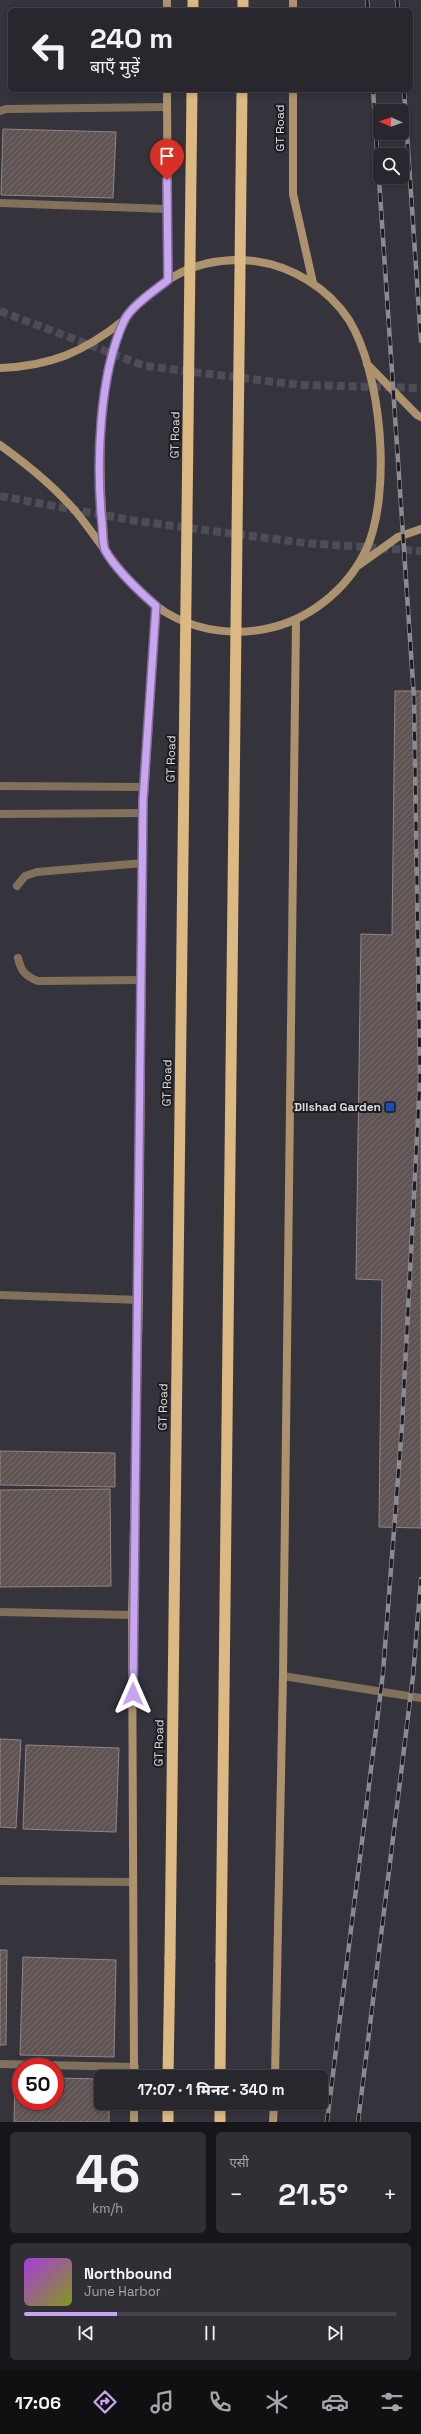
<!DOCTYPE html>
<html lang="hi">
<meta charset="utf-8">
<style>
body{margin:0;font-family:"Space Grotesk","Noto Sans Devanagari",sans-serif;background:#302f36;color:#f1f3f6;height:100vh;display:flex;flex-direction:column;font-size:15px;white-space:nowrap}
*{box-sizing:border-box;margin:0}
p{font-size:13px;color:#a5a5aa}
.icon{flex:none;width:22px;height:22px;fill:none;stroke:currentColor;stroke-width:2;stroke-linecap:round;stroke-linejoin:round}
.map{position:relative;height:2122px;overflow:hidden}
.panel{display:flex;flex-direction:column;gap:10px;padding:10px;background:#161519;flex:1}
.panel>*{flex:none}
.hud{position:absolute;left:8px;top:8px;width:405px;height:84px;border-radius:6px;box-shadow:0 2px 6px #0003,0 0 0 1px #44444a;background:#28272e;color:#f1f3f6;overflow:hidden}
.needle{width:26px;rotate:272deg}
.fabs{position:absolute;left:373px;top:104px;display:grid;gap:8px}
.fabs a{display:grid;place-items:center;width:36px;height:36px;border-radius:6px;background:#28272e;box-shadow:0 2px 6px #0003,0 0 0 1px #44444a;font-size:20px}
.speed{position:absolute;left:12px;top:2058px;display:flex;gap:8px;font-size:20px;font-weight:700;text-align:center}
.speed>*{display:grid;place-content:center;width:52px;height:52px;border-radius:50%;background:#28272e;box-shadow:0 2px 6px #0003,0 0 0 1px #44444a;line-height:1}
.speed .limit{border:6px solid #d22;background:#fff;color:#111}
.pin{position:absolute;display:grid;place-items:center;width:34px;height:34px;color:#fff;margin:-41px -17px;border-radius:50% 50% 50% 0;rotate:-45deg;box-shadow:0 0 4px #0007}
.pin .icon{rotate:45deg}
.me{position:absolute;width:44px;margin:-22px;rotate:0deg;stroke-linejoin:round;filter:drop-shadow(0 0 3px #0008)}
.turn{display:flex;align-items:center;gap:14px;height:84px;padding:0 16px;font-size:18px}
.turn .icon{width:52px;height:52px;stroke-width:2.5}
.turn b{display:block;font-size:28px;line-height:34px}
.big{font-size:30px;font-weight:800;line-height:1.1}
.panel .tile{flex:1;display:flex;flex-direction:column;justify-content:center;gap:6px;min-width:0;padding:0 14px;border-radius:6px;background:#302f36}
.panel .dial{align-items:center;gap:0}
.dial b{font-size:52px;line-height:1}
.song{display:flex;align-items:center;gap:12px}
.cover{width:48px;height:48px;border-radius:6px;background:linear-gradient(135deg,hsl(280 70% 55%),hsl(70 70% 35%))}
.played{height:4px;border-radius:2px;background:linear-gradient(90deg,#c8a6ef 25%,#44444a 25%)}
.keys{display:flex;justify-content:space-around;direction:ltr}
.heat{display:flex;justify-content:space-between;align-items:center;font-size:22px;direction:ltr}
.panel .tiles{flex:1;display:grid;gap:10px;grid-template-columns:1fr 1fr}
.tile:last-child{grid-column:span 2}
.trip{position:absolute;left:94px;top:2070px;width:234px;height:40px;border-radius:6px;background:#28272e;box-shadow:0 2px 6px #0003,0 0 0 1px #44444a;font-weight:800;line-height:40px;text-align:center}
.tabs{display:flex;height:64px;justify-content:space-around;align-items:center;background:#101012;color:#a5a5aa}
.tabs .icon{width:28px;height:28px}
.tabs .selected{color:#c8a6ef}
.tabs b{font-size:18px;color:#f1f3f6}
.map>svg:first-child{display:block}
.building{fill:url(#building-hatch);stroke:#928584}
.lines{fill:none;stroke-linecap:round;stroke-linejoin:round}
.secondary-tunnel{stroke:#4e4d56;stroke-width:8;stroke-dasharray:8 4;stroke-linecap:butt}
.service{stroke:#81715a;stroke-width:8}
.minor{stroke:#81715a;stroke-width:8}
.tertiary{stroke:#81715a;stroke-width:8}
.secondary{stroke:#ac926d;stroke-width:8}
.trunk{stroke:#dcb882;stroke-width:11}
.rail-casing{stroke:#8b8a91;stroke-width:4.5}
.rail{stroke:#1d1c20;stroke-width:3;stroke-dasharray:9;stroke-linecap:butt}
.trunk-bridge{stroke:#dcb882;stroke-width:11}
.route-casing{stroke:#826c9b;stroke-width:10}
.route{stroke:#c8a6ef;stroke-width:7}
.transit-dot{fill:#1a4fb4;stroke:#1d1c20;stroke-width:1.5}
.labels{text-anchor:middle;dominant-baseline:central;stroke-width:4;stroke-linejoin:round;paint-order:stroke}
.street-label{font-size:12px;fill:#dddce2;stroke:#1d1c20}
.poi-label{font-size:12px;font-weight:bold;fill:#dddce2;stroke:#1d1c20;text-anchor:end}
</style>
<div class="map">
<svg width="421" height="2122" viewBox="0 0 421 2122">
<defs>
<pattern id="building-hatch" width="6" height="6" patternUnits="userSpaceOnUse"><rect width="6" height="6" fill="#5f5453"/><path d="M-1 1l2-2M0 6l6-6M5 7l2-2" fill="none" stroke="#766c6b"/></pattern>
</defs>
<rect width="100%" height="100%" fill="#35343d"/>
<path class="building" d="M3 129 116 132 113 198 1 195Z
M395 691H421V1528L379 1527 382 1280 356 1279 361 934 392 935Z
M0 1451 115 1453V1487L0 1485Z
M110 1489 111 1586 0 1587V1490Z
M0 1739 21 1740 16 1828 0 1827Z
M26 1745 119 1748 116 1832 23 1829Z
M0 1950H7L6 2045H0Z
M23 1957 116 1960 114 2057 20 2055Z
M15 2077H21V2101H55V2078L101 2079V2103H109V2122H14Z"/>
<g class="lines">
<path class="secondary-tunnel" d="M0 311 145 366 300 385 421 388
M0 496 136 521 305 543 421 551"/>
<path class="service" d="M0 111 6 109 167 107
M0 203 167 209
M17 886 25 876 37 872 143 863
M18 958C21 971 25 976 38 981L142 980
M0 1295 139 1300
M0 1881 133 1882"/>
<path class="minor" d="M0 1612 132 1615
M283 1676 421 1698
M0 2064 135 2067"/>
<path class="tertiary" d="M0 786 144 787
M0 814 143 813"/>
<path class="secondary" d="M167 0V10
M293 0V10
M167 90 168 280
M293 90V194L313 283
M367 364 417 415 421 417
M0 368C51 366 84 352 124 320
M0 445C28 465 55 487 77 513 107 550 132 597 176 618 203 631 235 635 265 629 308 621 347 590 366 550 392 493 382 374 349 320 328 288 292 266 254 261 223 257 188 264 163 284 150 295 131 307 124 322 94 377 99 487 105 549
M359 565 398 537 421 529
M134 2077 132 1615 139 1300 143 813 156 606
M275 2077 283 1676 296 620
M134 2103V2122
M273 2122 274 2103"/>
<path class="trunk" d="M193 10V0
M243 10V0
M168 2077 170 1958
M220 2077 221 1961
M168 2122V2103
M220 2122V2103"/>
<g class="rail-casing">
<path id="rail" d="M367 0 368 10
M397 0 398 10
M404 90 421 341
M327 2122 383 1673 402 1426 420 1079 414 698 373 90
M358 2122 413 1676 421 1579"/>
</g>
<use href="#rail" class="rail"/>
<path class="trunk-bridge" d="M170 1958 192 90
M221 1961 242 90"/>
</g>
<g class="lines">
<g class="route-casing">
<path id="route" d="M133 1694 143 800 156 606C140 592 115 568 105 550 102 543 103 530 102 523 96 464 99 375 124 321 130 307 155 290 168 280L167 180"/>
</g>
<use href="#route" class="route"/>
</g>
<rect class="transit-dot" x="385" y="1102" width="10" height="10" rx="2"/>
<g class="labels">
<g class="street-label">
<text transform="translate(280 128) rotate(-90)">GT Road</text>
<text transform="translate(175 435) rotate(-89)">GT Road</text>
<text transform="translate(171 759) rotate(-89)">GT Road</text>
<text transform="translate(167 1083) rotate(-89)">GT Road</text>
<text transform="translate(163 1407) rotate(-89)">GT Road</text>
<text transform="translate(159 1743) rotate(-89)">GT Road</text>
</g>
<g class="poi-label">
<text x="381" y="1107">Dilshad Garden</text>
</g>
</g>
</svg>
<div class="fabs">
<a><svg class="needle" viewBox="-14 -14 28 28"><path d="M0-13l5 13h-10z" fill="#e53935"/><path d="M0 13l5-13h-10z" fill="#a5a5aa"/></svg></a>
<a><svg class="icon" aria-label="search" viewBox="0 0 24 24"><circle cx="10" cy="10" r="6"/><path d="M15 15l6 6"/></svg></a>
</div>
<div class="speed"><div class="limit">50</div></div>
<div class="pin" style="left:167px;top:180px;background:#d93025"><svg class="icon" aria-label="arrive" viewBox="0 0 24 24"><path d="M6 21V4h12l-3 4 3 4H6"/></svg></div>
<svg class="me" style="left:133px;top:1694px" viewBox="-20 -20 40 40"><path d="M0-17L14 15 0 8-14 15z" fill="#c8a6ef" stroke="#fff" stroke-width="4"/></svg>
<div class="trip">17:07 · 1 मिनट · 340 m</div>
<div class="hud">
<div class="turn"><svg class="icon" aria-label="left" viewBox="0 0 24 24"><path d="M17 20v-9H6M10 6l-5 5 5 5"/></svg><div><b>240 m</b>बाएँ मुड़ें</div></div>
</div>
</div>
<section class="panel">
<div class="tiles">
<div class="tile dial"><b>46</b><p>km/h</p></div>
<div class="tile"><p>एसी</p>
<div class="heat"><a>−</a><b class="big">21.5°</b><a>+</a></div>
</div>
<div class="tile">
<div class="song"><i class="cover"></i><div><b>Northbound</b><p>June Harbor</p></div></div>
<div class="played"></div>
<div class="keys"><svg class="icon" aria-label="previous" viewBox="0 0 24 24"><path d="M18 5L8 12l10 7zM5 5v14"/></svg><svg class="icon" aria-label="pause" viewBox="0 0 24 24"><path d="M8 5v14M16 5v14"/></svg><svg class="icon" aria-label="next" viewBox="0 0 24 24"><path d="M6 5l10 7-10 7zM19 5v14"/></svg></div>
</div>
</div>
</section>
<nav class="tabs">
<b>17:06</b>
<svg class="icon selected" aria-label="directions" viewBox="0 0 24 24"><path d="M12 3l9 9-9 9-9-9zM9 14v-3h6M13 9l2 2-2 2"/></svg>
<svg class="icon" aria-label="music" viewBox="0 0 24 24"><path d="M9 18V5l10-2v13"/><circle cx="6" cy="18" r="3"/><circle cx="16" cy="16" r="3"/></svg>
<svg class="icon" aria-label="phone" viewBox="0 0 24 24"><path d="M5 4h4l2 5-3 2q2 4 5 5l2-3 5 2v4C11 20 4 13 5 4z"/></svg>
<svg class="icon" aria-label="climate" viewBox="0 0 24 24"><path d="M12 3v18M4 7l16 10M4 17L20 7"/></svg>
<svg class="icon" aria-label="car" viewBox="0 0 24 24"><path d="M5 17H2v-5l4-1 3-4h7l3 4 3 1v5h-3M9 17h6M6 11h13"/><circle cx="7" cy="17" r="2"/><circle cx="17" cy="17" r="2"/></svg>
<svg class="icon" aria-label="filters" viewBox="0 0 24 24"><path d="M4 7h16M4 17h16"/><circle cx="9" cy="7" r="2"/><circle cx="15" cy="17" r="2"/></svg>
</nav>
